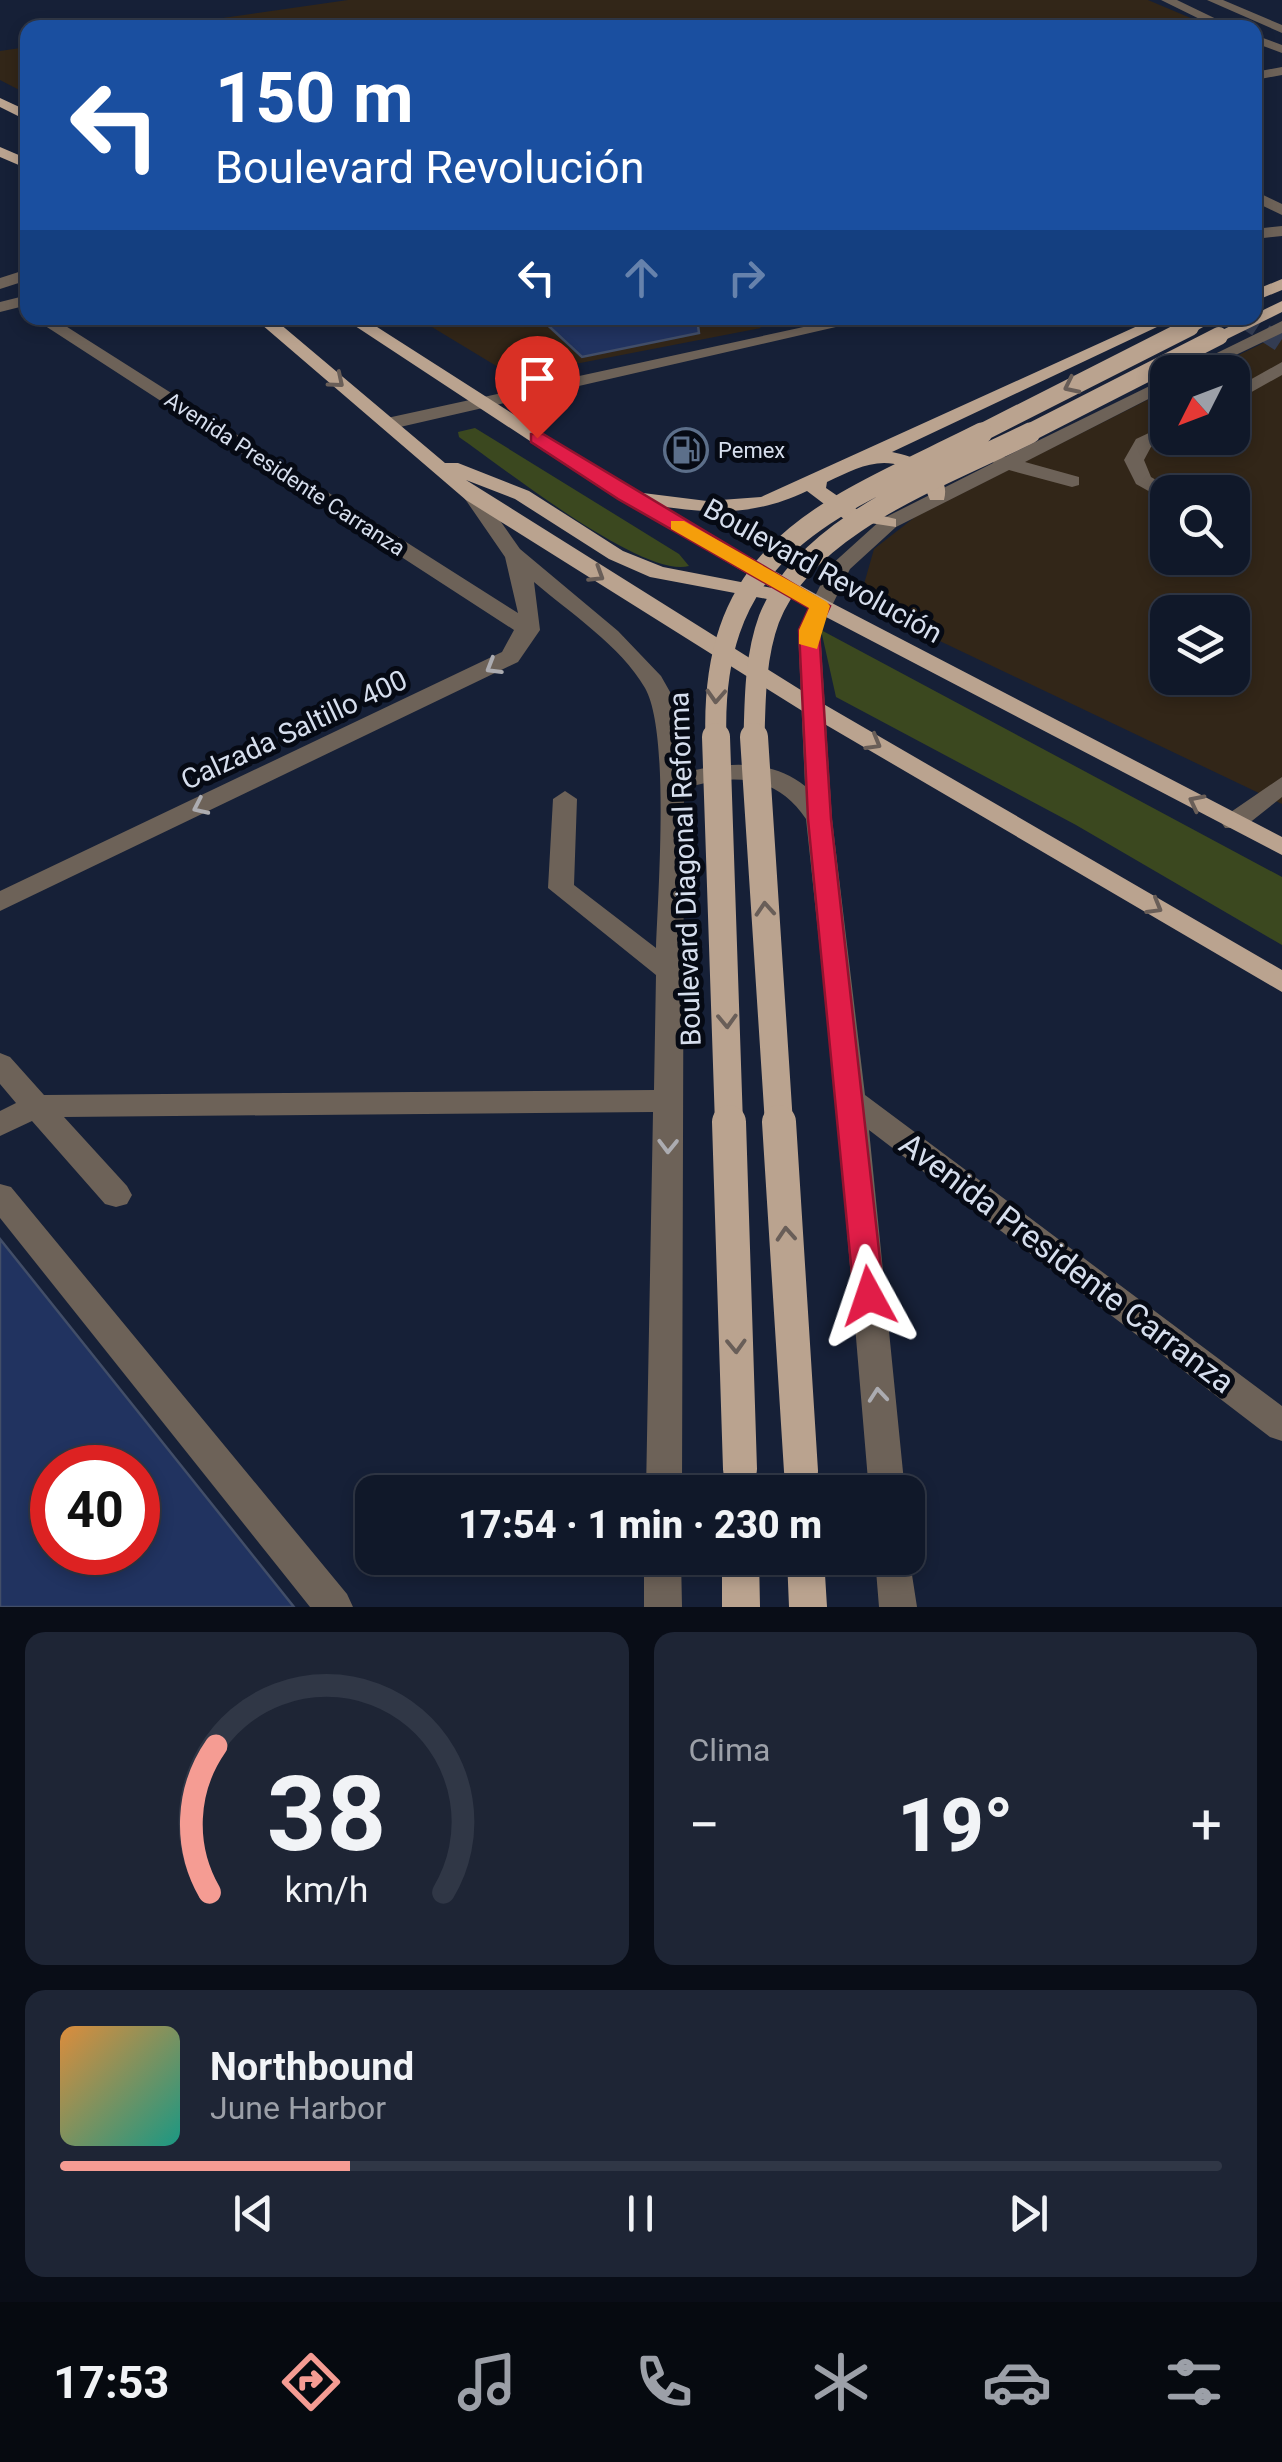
<!DOCTYPE html>
<html lang="es">
<meta charset="utf-8">
<style>
body{margin:0;font-family:Roboto,sans-serif;background:#1e2535;color:#f1f3f6;height:100vh;display:flex;flex-direction:column;font-size:38px;white-space:nowrap}
*{box-sizing:border-box;margin:0}
p{font-size:32px;color:#9ca0a8}
.icon{flex:none;width:55px;height:55px;fill:none;stroke:currentColor;stroke-width:2;stroke-linecap:round;stroke-linejoin:round}
.map{position:relative;height:1607px;overflow:hidden}
.details{display:flex;flex-direction:column;gap:25px;padding:25px;background:#090d17;flex:1}
.details>*{flex:none}
.guide{position:absolute;left:20px;top:20px;width:1242px;height:305px;border-radius:20px;box-shadow:0 5px 15px #0003,0 0 0 2px #303746;background:#1a4fa0;color:#fff;overflow:hidden}
.needle{width:65px;rotate:228deg}
.tools{position:absolute;left:1150px;top:355px;display:grid;gap:20px}
.tools a{display:grid;place-items:center;width:100px;height:100px;border-radius:20px;background:#101829;box-shadow:0 5px 15px #0003,0 0 0 2px #303746;font-size:50px}
.speed{position:absolute;left:30px;top:1445px;display:flex;gap:20px;font-size:50px;font-weight:700;text-align:center}
.speed>*{display:grid;place-content:center;width:130px;height:130px;border-radius:50%;background:#101829;box-shadow:0 5px 15px #0003,0 0 0 2px #303746;line-height:1}
.speed .limit{border:15px solid #d22;background:#fff;color:#111}
.pin{position:absolute;display:grid;place-items:center;width:85px;height:85px;color:#fff;margin:-102px -42px;border-radius:50% 50% 50% 0;rotate:-45deg;box-shadow:0 0 10px #0007}
.pin .icon{rotate:45deg}
.me{position:absolute;width:110px;margin:-55px;rotate:355deg;stroke-linejoin:round;filter:drop-shadow(0 0 8px #0008)}
.turn{display:flex;align-items:center;gap:35px;height:210px;padding:0 30px;font-size:45px}
.turn .icon{width:130px;height:130px;stroke-width:2.5}
.turn b{display:block;font-size:70px;line-height:85px}
.lanes{display:flex;align-items:center;height:95px;padding:0 30px;background:#0003;justify-content:center;gap:50px;direction:ltr}
.lanes .off{opacity:.35}
.big{font-size:75px;font-weight:800;line-height:1.1}
.details .widget{flex:1;display:flex;flex-direction:column;justify-content:center;gap:15px;min-width:0;padding:0 35px;border-radius:20px;background:#1e2535}
.details .dial{align-items:center;gap:0}
.dial svg{height:260px;overflow:visible;fill:none;stroke:#303746;stroke-width:7;stroke-linecap:round;text-anchor:middle}
.dial text{fill:#f1f3f6;stroke:none}
.song{display:flex;align-items:center;gap:30px}
.cover{width:120px;height:120px;border-radius:15px;background:linear-gradient(135deg,hsl(30 70% 55%),hsl(170 70% 35%))}
.played{height:10px;border-radius:5px;background:linear-gradient(90deg,#f59c93 25%,#303746 25%)}
.keys{display:flex;justify-content:space-around;direction:ltr}
.heat{display:flex;justify-content:space-between;align-items:center;font-size:55px;direction:ltr}
.details .tiles{flex:1;display:grid;gap:25px;grid-template-columns:1fr 1fr}
.widget:last-child{grid-column:span 2}
.trip{position:absolute;left:355px;top:1475px;width:570px;height:100px;border-radius:20px;background:#101829;box-shadow:0 5px 15px #0003,0 0 0 2px #303746;font-weight:800;line-height:100px;text-align:center}
.dock{display:flex;height:160px;justify-content:space-around;align-items:center;background:#060a10;color:#9ca0a8}
.dock .icon{width:70px;height:70px}
.dock .on{color:#f59c93}
.dock b{font-size:45px;color:#f1f3f6}
.map>svg:first-child{display:block}
.commercial{fill:#322618;fill-rule:evenodd}
.green{fill:#3b481f}
.building{fill:#213360;stroke:#424e68;stroke-width:2.5;fill-rule:evenodd}
.lines{fill:none;stroke-linecap:round;stroke-linejoin:round}
.minor-tunnel{stroke:#333c52;stroke-width:18;stroke-dasharray:18 9;stroke-linecap:butt}
.minor{fill:#6d6258;fill-rule:evenodd}
.major{fill:#baa38f;fill-rule:evenodd}
.major-bridge-far3{stroke:#baa38f;stroke-width:18}
.major-bridge-far2{stroke:#baa38f;stroke-width:21}
.major-bridge-far1{stroke:#baa38f;stroke-width:28}
.major-bridge{stroke:#baa38f;stroke-width:34}
.oneway{stroke:#695e58}
.oneway2{stroke:#acacb1}
.route{fill:#e11d48;stroke:#92132f;stroke-width:2.5}
.slow{fill:#f59e0b}
.labels{text-anchor:middle;dominant-baseline:central;stroke-width:10;stroke-linejoin:round;paint-order:stroke}
.far-poi-label{font-size:22px;fill:#d6deed;stroke:#060a14;text-anchor:start}
.far-street-label{font-size:22px;fill:#d6deed;stroke:#060a14}
.street-label{font-size:28px;fill:#d6deed;stroke:#060a14}
.near-street-label{font-size:32px;fill:#d6deed;stroke:#060a14}
</style>
<div class="map">
<svg width="1282" height="1607" viewBox="0 0 1282 1607">
<rect width="100%" height="100%" fill="#162037"/>
<path class="commercial" d="M348 0H1148L1212 27H160Z
M27 47H28L27 94 0 80V51Z
M417 318H762L753 320 761 328 513 376Z
M1282 334V804L883 614 864 584 874 549 915 517 1167 390 1168 438H1232V372H1204ZM1168 492H1232V558H1168ZM1168 612H1232V678H1168Z"/>
<path class="green" d="M475 428 679 554 689 566C643 579 501 466 459 437L458 432Z
M821 630 1282 877V945L1076 825 836 697Z"/>
<path class="building" d="M540 318H697L699 333 582 357Z
M0 1239 183 1468 294 1607H0ZM52 1468H138V1552H52Z"/>
<g class="lines">
<path class="minor-tunnel" d="M1242 318 1282 344"/>
<path class="minor" d="M1161 0H1177L1235 28H1218Z
M1207 0H1223L1282 25V33Z
M1255 35 1282 45V53L1255 43Z
M1282 67V75L1255 80V72Z
M1255 191 1282 204V215L1255 202Z
M1282 226V236L1255 239V229Z
M28 269V280L0 289V278Z
M28 295V305L0 312V302Z
M33 318H53L518 613 505 557 463 496 466 492H480L520 549 618 631 661 676 678 706 683 773C724 762 770 758 805 786L798 630 830 566 882 519 993 463 995 458 1005 457 1168 377V389L1025 462 1079 477V485L1072 487 1009 470 896 527 850 569 820 630 832 819 865 1095 1282 1406V1441L1270 1437 869 1130 905 1492H869L836 1100 806 819C777 775 732 772 684 789L682 1492H646L653 1112 64 1117 127 1186 132 1195 127 1204 116 1207 105 1204 32 1121 0 1136V1111L16 1103 0 1084V1053L10 1057 44 1095 654 1090 656 975 548 888 553 799 565 791 577 799 574 885 656 948C658 891 670 732 645 688 621 646 570 613 534 582L540 630 518 662 0 911V891L502 652 514 630Z
M845 318H875L387 430 378 424 387 418Z
M1282 321V333L1200 372H1178Z
M1282 362V375L1232 403V390Z
M1168 424V438L1151 447 1144 460 1151 477 1176 492H1168V502L1136 484 1124 460 1136 439Z
M1282 777V797L1243 828H1225L1221 822 1225 816Z
M0 1184 11 1187 347 1594 353 1607H310L0 1218Z
M908 1549 917 1607H879L875 1558H908Z
M644 1558H681L682 1607H644Z"/>
<path class="major" d="M0 98 28 111V121L0 107Z
M0 147 28 159V169L0 157Z
M1282 279V290L1255 301V290Z
M1282 301V312L1225 340 1210 336Z
M254 318H273L445 463H458L529 491 623 551 663 567 772 588 618 499 343 318H363L635 492 707 501 761 497 1155 318H1176L892 452C917 457 952 470 944 500H930L921 478C889 450 859 467 827 482L826 488 858 510 896 519V527L844 519 807 491C754 516 715 514 659 506L828 601 1282 837V855L782 594 772 600 650 577 609 559 515 499 466 480 820 702 1282 970V992L804 712 466 500Z
M1197 318H1219L1196 331H1184V323Z
M722 1558H759L760 1607H722Z
M787 1558H824L827 1607H789Z"/>
<path class="major-bridge-far3" d="M977 435 1190 327
M1025 435 1219 336"/>
<path class="major-bridge-far2" d="M716 740C709 543 833 508 982 433
M754 740C755 700 755 657 769 619 806 523 945 476 1030 433"/>
<path class="major-bridge-far1" d="M716 737 729 1124
M754 737 779 1124"/>
<path class="major-bridge" d="M729 1122 740 1469
M779 1122 801 1471"/>
</g>
<defs><path id="oneway-chevron" d="M-2-3.5L2.5 0L-2 3.5" fill="none" stroke-width="1.6" stroke-linecap="round" stroke-linejoin="round" transform="scale(2.5)"/></defs>
<g class="oneway">
<use href="#oneway-chevron" transform="translate(337 381) rotate(40)"/>
<use href="#oneway-chevron" transform="translate(1071 386) rotate(154)"/>
<use href="#oneway-chevron" transform="translate(597 575) rotate(32)"/>
<use href="#oneway-chevron" transform="translate(716 696) rotate(93)"/>
<use href="#oneway-chevron" transform="translate(874 743) rotate(30)"/>
<use href="#oneway-chevron" transform="translate(1196 802) rotate(-153)"/>
<use href="#oneway-chevron" transform="translate(1155 907) rotate(30)"/>
<use href="#oneway-chevron" transform="translate(765 909) rotate(-94)"/>
<use href="#oneway-chevron" transform="translate(727 1021) rotate(88)"/>
<use href="#oneway-chevron" transform="translate(786 1234) rotate(-94)"/>
<use href="#oneway-chevron" transform="translate(736 1346) rotate(88)"/>
</g>
<g class="oneway2">
<use href="#oneway-chevron" transform="translate(493 667) rotate(149)"/>
<use href="#oneway-chevron" transform="translate(200 807) rotate(155)"/>
<use href="#oneway-chevron" transform="translate(668 1146) rotate(91)"/>
<use href="#oneway-chevron" transform="translate(878 1395) rotate(-95)"/>
</g>
<path class="route" d="M531 434H543L830 606 819 630 831 819 884 1296 880 1305 869 1308 859 1305 854 1296 808 819 799 630 809 608 618 499 531 442Z"/>
<path class="slow" d="M671 521H684L827 602 830 606 817 649 799 644V630L809 608 671 529Z"/>
<defs>
<g id="fuel-ring" transform="scale(2.25)"><circle r="9.5" fill="#060a14" stroke="#5c6f8a" stroke-width="1.5"/><path d="M-5.5-6h7V0h2V4h1.3V-2.5L3-4.5l.8-.8L6-3V5H2.5V1h-1V6h-7ZM-4.2-4.7v3.2H.2V-4.7Z" fill="#5c6f8a"/></g>
</defs>
<g fill-rule="evenodd">
<use href="#fuel-ring" x="686" y="450"/>
</g>
<g class="labels">
<g class="far-poi-label">
<text x="718" y="450">Pemex</text>
</g>
<g class="far-street-label">
<text transform="translate(285 474) rotate(33)">Avenida Presidente Carranza</text>
</g>
<g class="street-label">
<text transform="translate(823 571) rotate(29)">Boulevard Revolución</text>
<text transform="translate(294 730) rotate(-25)">Calzada Saltillo 400</text>
<text transform="translate(685 869) rotate(-92)">Boulevard Diagonal Reforma</text>
</g>
<g class="near-street-label">
<text transform="translate(1067 1263) rotate(37)">Avenida Presidente Carranza</text>
</g>
</g>
</svg>
<div class="tools">
<a><svg class="needle" viewBox="-14 -14 28 28"><path d="M0-13l5 13h-10z" fill="#e53935"/><path d="M0 13l5-13h-10z" fill="#9ca0a8"/></svg></a>
<a><svg class="icon" aria-label="search" viewBox="0 0 24 24"><circle cx="10" cy="10" r="6"/><path d="M15 15l6 6"/></svg></a>
<a><svg class="icon" aria-label="layers" viewBox="0 0 24 24"><path d="M12 4l9 5-9 5-9-5zM3 14l9 5 9-5"/></svg></a>
</div>
<div class="speed"><div class="limit">40</div></div>
<div class="pin" style="left:537px;top:438px;background:#d93025"><svg class="icon" aria-label="arrive" viewBox="0 0 24 24"><path d="M6 21V4h12l-3 4 3 4H6"/></svg></div>
<svg class="me" style="left:869px;top:1296px" viewBox="-20 -20 40 40"><path d="M0-17L14 15 0 8-14 15z" fill="#e11d48" stroke="#fff" stroke-width="4"/></svg>
<div class="trip">17:54 · 1 min · 230 m</div>
<div class="guide">
<div class="turn"><svg class="icon" aria-label="left" viewBox="0 0 24 24"><path d="M17 20v-9H6M10 6l-5 5 5 5"/></svg><div><b>150 m</b>Boulevard Revolución</div></div>
<div class="lanes"><svg class="icon" aria-label="left" viewBox="0 0 24 24"><path d="M17 20v-9H6M10 6l-5 5 5 5"/></svg><svg class="icon off" aria-label="ahead" viewBox="0 0 24 24"><path d="M12 20V5M6 11l6-6 6 6"/></svg><svg class="icon off" aria-label="right" viewBox="0 0 24 24"><path d="M7 20v-9h11M14 6l5 5-5 5"/></svg></div>
</div>
</div>
<section class="details">
<div class="tiles">
<div class="widget dial"><svg viewBox="0 0 100 80">
<path d="M14 69A42 42 0 1 1 86 69"/>
<path d="M14 69A42 42 0 0 1 16 24" stroke="#f59c93"/>
<text x="50" y="56" font-size="32" font-weight="700">38</text>
<text x="50" y="72" font-size="11">km/h</text>
</svg></div>
<div class="widget"><p>Clima</p>
<div class="heat"><a>−</a><b class="big">19°</b><a>+</a></div>
</div>
<div class="widget">
<div class="song"><i class="cover"></i><div><b>Northbound</b><p>June Harbor</p></div></div>
<div class="played"></div>
<div class="keys"><svg class="icon" aria-label="previous" viewBox="0 0 24 24"><path d="M18 5L8 12l10 7zM5 5v14"/></svg><svg class="icon" aria-label="pause" viewBox="0 0 24 24"><path d="M8 5v14M16 5v14"/></svg><svg class="icon" aria-label="next" viewBox="0 0 24 24"><path d="M6 5l10 7-10 7zM19 5v14"/></svg></div>
</div>
</div>
</section>
<nav class="dock">
<b>17:53</b>
<svg class="icon on" aria-label="directions" viewBox="0 0 24 24"><path d="M12 3l9 9-9 9-9-9zM9 14v-3h6M13 9l2 2-2 2"/></svg>
<svg class="icon" aria-label="music" viewBox="0 0 24 24"><path d="M9 18V5l10-2v13"/><circle cx="6" cy="18" r="3"/><circle cx="16" cy="16" r="3"/></svg>
<svg class="icon" aria-label="phone" viewBox="0 0 24 24"><path d="M5 4h4l2 5-3 2q2 4 5 5l2-3 5 2v4C11 20 4 13 5 4z"/></svg>
<svg class="icon" aria-label="climate" viewBox="0 0 24 24"><path d="M12 3v18M4 7l16 10M4 17L20 7"/></svg>
<svg class="icon" aria-label="car" viewBox="0 0 24 24"><path d="M5 17H2v-5l4-1 3-4h7l3 4 3 1v5h-3M9 17h6M6 11h13"/><circle cx="7" cy="17" r="2"/><circle cx="17" cy="17" r="2"/></svg>
<svg class="icon" aria-label="filters" viewBox="0 0 24 24"><path d="M4 7h16M4 17h16"/><circle cx="9" cy="7" r="2"/><circle cx="15" cy="17" r="2"/></svg>
</nav>
